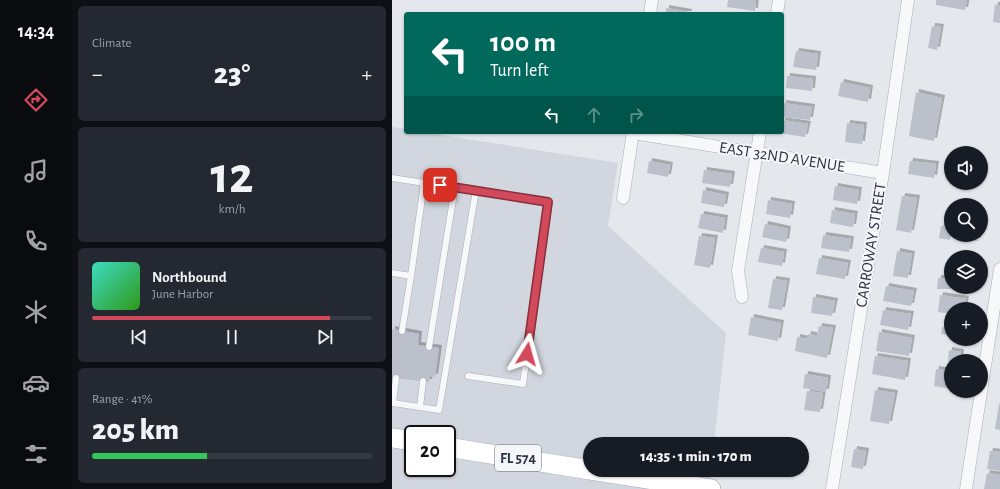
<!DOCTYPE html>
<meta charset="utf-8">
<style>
body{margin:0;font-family:"Alegreya Sans",sans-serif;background:#242831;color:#f1f3f6;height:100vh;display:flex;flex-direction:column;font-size:15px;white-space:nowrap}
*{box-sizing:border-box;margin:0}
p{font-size:13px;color:#9ea1a6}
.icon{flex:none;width:22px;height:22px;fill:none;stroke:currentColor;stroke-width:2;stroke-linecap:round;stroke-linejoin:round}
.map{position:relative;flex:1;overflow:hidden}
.details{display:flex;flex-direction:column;gap:6px;padding:6px;background:#0d0f14;width:320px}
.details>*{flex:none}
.guide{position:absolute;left:12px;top:12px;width:380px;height:122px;border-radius:4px;box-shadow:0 1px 3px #0004;background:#00695c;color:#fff;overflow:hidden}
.fabs{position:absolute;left:552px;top:146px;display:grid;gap:8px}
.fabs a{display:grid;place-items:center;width:44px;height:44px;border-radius:50%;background:#171b24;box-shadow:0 1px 3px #0004;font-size:20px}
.speed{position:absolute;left:12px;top:425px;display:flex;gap:8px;font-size:20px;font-weight:700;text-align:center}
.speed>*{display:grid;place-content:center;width:52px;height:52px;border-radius:50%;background:#171b24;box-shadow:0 1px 3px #0004;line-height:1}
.speed .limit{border:2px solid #111;border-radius:6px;background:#fff;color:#111}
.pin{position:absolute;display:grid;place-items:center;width:34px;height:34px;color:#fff;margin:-17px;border-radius:8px;box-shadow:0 2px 6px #0006}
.me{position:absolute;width:44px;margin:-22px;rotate:8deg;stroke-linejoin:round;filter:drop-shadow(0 0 3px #0008)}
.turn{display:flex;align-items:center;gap:14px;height:84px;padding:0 20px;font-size:18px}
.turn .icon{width:52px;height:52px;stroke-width:2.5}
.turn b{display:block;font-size:28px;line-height:34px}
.lanes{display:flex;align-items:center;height:38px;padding:0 20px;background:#0003;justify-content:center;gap:20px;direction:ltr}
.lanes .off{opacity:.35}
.big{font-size:30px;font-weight:800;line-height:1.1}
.details .tile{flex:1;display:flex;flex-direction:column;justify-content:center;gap:6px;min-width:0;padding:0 14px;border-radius:6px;background:#242831}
.details .dial{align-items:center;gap:0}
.dial b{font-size:52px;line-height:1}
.song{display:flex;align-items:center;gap:12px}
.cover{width:48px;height:48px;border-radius:6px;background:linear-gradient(135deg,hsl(170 70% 55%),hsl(110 70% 35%))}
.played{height:4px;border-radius:2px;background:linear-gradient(90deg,#d1495b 85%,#363941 85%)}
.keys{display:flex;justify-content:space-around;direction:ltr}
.heat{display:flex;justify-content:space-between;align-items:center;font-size:22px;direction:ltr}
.charge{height:6px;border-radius:3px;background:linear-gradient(90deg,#34c759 41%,#363941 0)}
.trip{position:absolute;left:191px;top:437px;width:226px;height:40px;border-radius:20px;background:#171b24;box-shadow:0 1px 3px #0004;font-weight:800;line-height:40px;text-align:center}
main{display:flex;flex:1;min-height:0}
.menu{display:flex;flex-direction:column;width:72px;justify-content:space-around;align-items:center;background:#090b0e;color:#9ea1a6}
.menu .icon{width:28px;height:28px}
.menu .on{color:#d1495b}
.menu b{font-size:18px;color:#f1f3f6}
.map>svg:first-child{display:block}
.built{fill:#d2d6de}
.building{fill:#bbc0ca;filter:url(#shadow)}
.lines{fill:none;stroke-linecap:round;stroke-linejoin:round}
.lane-casing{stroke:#a9aeb7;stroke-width:7}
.street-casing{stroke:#a9aeb7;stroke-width:13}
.primary-casing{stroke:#a3abb8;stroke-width:20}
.lane{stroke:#f7f8fa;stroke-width:6}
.street{stroke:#f7f8fa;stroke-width:12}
.primary{stroke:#fff;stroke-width:19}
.route-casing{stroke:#882f3b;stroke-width:10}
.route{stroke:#d1495b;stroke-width:7}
.labels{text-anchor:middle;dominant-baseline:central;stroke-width:4;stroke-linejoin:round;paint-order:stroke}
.shield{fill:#f4f6f9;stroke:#676e7b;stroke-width:1}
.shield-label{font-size:15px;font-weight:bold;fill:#2b3445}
.street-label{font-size:16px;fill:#2b3445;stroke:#f4f6f9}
</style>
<main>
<nav class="menu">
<b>14:34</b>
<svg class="icon on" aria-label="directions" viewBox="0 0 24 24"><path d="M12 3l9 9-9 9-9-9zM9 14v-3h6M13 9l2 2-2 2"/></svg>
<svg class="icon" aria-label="music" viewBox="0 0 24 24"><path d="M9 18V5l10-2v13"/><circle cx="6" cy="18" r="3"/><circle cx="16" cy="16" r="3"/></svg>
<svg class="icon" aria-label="phone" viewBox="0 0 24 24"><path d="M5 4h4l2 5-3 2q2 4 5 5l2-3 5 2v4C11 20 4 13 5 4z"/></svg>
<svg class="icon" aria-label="climate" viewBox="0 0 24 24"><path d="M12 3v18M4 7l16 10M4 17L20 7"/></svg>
<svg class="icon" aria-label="car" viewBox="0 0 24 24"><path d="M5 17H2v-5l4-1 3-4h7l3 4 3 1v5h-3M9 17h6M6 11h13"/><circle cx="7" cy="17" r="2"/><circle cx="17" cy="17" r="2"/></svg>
<svg class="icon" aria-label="filters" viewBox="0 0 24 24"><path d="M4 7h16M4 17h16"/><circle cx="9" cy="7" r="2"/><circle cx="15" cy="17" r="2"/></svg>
</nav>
<section class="details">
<div class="tile"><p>Climate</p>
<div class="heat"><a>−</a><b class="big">23°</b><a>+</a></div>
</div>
<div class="tile dial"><b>12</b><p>km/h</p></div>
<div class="tile">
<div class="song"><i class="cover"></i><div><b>Northbound</b><p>June Harbor</p></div></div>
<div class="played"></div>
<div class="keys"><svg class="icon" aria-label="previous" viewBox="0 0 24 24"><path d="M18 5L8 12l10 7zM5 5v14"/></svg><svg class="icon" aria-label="pause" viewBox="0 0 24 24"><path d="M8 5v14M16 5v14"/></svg><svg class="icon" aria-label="next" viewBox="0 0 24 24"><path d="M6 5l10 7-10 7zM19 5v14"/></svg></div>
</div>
<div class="tile"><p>Range · 41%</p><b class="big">205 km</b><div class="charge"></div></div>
</section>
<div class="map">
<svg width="608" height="489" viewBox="0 0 608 489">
<defs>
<filter id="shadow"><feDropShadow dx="3" dy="-3" stdDeviation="0" flood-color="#0004"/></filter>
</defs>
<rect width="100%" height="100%" fill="#e4e7ec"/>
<path class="built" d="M0 127 14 129V132H31L226 163 216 226 334 333 322 444H198V464L55 441V434H21L0 432Z
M0 445 21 448V468H55V453L278 489H0Z
M238 470H319L317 483Z"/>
<path class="building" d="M336 0H364L363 11 335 7Z
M544 0H575L573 10 544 5Z
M603 5H608V23L601 22Z
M274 8 297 12V14H274Z
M540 26 549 27 545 50 536 48Z
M404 51 426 54 424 70 401 67Z
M395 76 421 79 420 91 394 88Z
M449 82 478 88 476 102 446 96Z
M524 92 550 98 542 141 517 136Z
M391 103 420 107 418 120 390 117Z
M390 120 416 124 413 137 386 133 390 132Z
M455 123 472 125 470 144 453 142Z
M257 161 278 165 276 177 255 173Z
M518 161 544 164 542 178 516 174Z
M312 170 340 174 338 187 310 183Z
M443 186 467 190 465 204 441 200Z
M311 190 334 195 332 207 309 203Z
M510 196 525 198 519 233 504 230Z
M376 200 400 204 398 218 374 214Z
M440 210 463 214 461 227 438 223Z
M309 214 333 218 331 233 306 228Z
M373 224 396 229 394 242 370 237Z
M549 226 559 227 558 240 547 238Z
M431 235 459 239 457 252 429 248Z
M567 235H586V241L567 238Z
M307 236 323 238 318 268 302 265Z
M369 248 392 252 390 266 366 262Z
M505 251 520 254 516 278 501 276Z
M427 258 456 263 453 279 424 274Z
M546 278H559V289H545Z
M381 279 395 281 390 310 376 308Z
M494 286 522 291 519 306 491 301Z
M548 295 574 299 572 309H559V314L546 312Z
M421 297 443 301 440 316 419 313Z
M491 310 519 314 516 330 488 325Z
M359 317 389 323 386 341 356 335Z
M427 326 441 328 435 358 403 351 405 337 415 339 416 334 425 336Z
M550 327 559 328V336L549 334Z
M0 329 27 334 26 345 47 348 43 377 38 376 37 382 0 378Z
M487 332 520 338 517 356 484 351Z
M557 350 569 352 568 361 556 362Z
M483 356 516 361 513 380 480 374Z
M544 369 559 371V389L542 386Z
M413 374 436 378 434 392 411 388Z
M483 390 503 393 497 424 478 421Z
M415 391 431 393 428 412 412 410Z
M607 404H608V430L603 429Z
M462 449 474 451 471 469 459 467Z
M598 451 608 452V471L595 469Z
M595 473 608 475V489H592Z"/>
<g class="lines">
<g class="lane-casing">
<path id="lane" d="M0 178 156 202 131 384 76 376
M0 273 19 276 32 183
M10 331 19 276
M37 347 63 187
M4 378 1 403 47 410 84 190
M28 407 31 381"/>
</g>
<g class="street-casing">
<path id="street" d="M258 14 260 0
M385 14 387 0
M241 133 491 173
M231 198 241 132
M350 297 346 271 368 132
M440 489 491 173 516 0
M574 489 608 269"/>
</g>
<g class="primary-casing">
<path id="primary" d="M0 438 21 441
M55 447 198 470
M198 470 319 489"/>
</g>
<use href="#lane" class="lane"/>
<use href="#street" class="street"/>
<use href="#primary" class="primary"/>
</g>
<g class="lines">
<g class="route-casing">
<path id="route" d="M48 185 156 202 135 354"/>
</g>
<use href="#route" class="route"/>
</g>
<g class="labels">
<rect class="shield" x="103" y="445" width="46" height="26" rx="3"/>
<g class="shield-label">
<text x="126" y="458">FL 574</text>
</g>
<g class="street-label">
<text transform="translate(390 157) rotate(9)">EAST 32ND AVENUE</text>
<text transform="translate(479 245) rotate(-81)">CARROWAY STREET</text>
</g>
</g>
</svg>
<div class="fabs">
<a><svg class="icon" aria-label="sound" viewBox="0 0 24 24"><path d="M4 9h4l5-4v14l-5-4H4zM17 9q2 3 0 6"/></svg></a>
<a><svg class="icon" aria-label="search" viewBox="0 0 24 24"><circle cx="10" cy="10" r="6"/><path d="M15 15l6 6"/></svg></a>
<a><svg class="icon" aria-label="layers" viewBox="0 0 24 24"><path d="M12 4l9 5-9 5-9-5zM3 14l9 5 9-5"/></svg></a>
<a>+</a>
<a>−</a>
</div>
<div class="speed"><div class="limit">20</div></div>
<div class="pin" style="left:48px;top:185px;background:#d93025"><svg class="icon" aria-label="arrive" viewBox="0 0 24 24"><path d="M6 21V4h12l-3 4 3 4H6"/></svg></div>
<svg class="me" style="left:135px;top:354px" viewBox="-20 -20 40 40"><path d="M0-17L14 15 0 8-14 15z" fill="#d1495b" stroke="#fff" stroke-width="4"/></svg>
<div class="trip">14:35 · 1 min · 170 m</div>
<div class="guide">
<div class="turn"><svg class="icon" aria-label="left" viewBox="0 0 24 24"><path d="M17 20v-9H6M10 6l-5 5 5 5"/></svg><div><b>100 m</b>Turn left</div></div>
<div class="lanes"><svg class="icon" aria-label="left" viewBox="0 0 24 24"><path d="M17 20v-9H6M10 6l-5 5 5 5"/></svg><svg class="icon off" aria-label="ahead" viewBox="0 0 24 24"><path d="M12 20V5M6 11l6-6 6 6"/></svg><svg class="icon off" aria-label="right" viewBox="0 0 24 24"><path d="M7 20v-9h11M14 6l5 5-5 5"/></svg></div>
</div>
</div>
</main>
